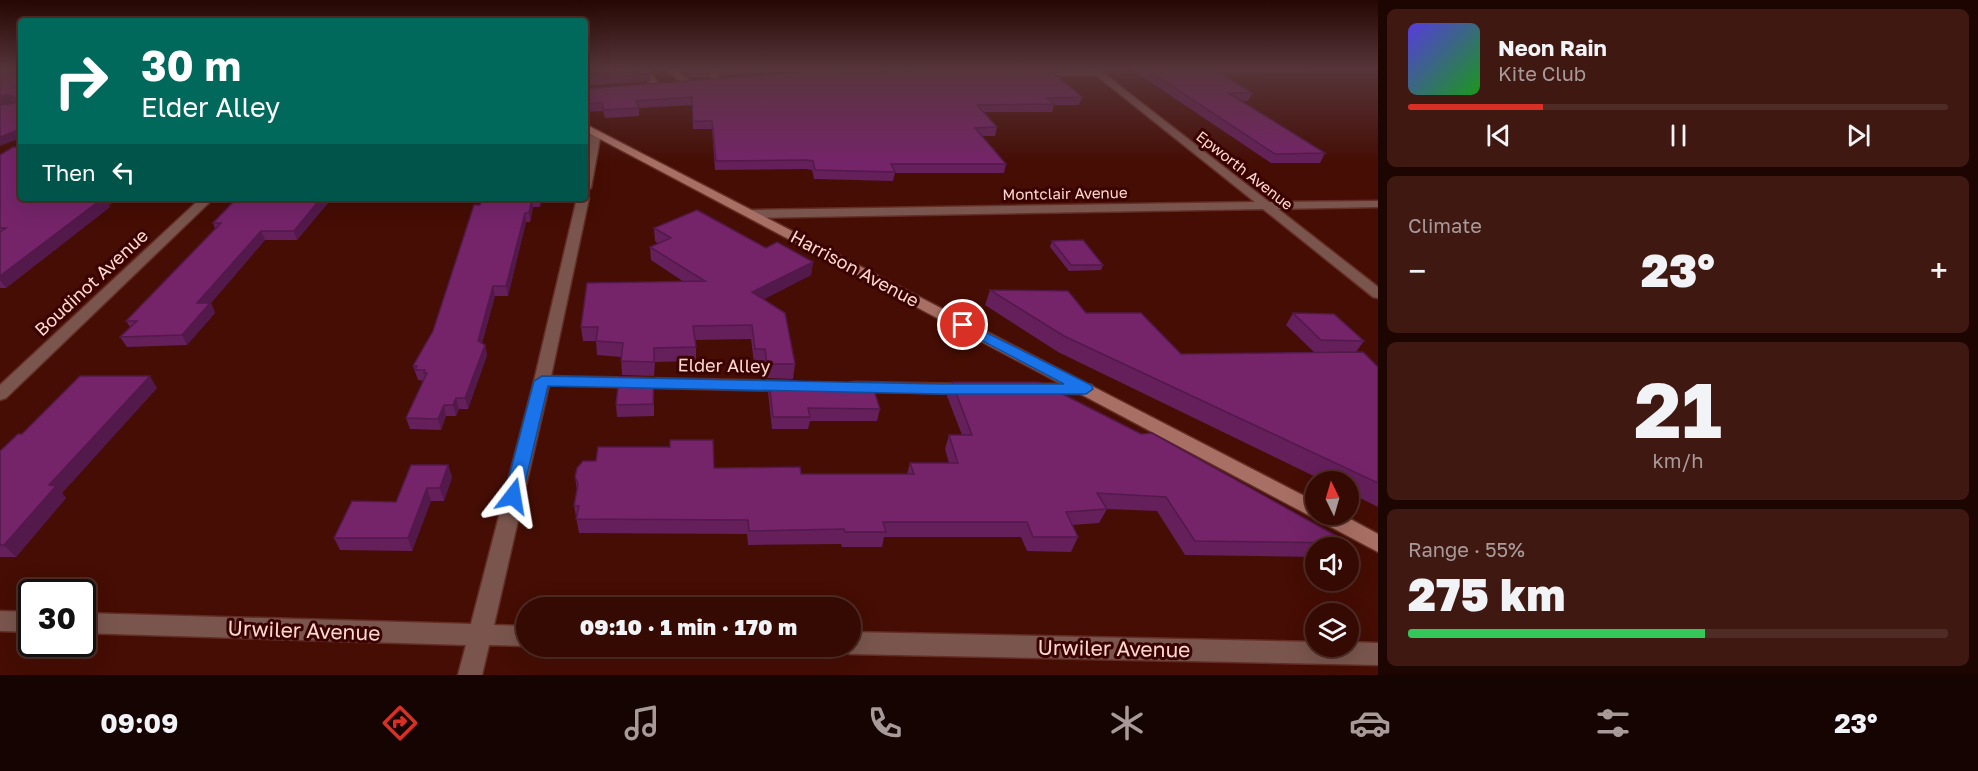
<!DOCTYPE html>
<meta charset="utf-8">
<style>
body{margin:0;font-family:"Golos Text",sans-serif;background:#3f1812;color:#f1f3f6;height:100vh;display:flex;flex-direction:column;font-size:22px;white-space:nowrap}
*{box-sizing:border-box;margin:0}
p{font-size:20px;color:#a99a9a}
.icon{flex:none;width:33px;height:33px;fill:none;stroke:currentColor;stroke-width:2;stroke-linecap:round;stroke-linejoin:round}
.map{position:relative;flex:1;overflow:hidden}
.drawer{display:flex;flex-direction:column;gap:9px;padding:9px;background:#1d0602;width:600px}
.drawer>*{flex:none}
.hud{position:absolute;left:18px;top:18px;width:570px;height:183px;border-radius:6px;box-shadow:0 6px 24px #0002,0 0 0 2px #4e2b25;background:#00695c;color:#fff;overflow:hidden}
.needle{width:39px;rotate:355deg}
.controls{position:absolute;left:1305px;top:471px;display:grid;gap:12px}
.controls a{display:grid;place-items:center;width:54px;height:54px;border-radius:50%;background:#340a03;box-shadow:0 6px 24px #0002,0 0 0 2px #4e2b25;font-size:30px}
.speed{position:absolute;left:18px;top:579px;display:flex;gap:12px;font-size:30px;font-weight:700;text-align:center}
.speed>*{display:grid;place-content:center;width:78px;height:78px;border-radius:50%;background:#340a03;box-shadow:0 6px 24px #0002,0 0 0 2px #4e2b25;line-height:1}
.speed .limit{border:3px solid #111;border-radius:9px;background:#fff;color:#111}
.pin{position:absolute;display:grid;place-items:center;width:51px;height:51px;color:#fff;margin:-26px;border:3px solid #fff;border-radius:50%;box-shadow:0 2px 6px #0007}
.me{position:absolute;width:66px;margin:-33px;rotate:14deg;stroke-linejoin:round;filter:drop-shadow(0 0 4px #0008)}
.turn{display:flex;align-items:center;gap:21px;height:126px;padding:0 24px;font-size:27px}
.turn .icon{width:78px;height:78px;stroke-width:2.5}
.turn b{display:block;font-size:42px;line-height:51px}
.then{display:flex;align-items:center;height:57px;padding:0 24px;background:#0003;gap:12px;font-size:22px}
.big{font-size:45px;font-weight:800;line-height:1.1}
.drawer .tile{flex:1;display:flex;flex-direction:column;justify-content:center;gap:9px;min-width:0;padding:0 21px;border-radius:9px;background:#3f1812}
.drawer .dial{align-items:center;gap:0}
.dial b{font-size:78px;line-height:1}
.song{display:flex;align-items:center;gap:18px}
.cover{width:72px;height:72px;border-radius:9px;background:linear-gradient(135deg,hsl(250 70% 55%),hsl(120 70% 35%))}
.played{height:6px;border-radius:3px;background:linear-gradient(90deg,#d93025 25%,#4e2b25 25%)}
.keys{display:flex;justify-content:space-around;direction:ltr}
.heat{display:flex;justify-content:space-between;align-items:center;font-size:33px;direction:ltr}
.charge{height:9px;border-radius:4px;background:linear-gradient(90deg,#34c759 55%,#4e2b25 0)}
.trip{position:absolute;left:516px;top:597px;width:345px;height:60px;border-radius:30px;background:#340a03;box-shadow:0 6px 24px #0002,0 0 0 2px #4e2b25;font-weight:800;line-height:60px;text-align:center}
.tab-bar{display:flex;height:96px;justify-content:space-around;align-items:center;background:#150401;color:#a99a9a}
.tab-bar .icon{width:42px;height:42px}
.tab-bar .on{color:#d93025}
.tab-bar b{font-size:27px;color:#f1f3f6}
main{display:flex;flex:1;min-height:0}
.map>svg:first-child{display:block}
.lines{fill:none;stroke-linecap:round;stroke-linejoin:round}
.service-casing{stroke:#632e25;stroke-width:3}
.minor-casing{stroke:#632e25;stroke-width:3}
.tertiary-casing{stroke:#632e25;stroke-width:3}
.secondary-casing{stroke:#632e25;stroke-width:3}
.service{fill:#79554d;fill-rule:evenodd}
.minor{fill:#79554d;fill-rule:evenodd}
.tertiary{fill:#79554d;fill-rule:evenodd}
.secondary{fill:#a87064;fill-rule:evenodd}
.wall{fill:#651f5b}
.shaded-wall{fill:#52194a}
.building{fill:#75246a;stroke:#52194a;stroke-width:1.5}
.route{fill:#1a73e8;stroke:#114b97;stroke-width:1.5}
.labels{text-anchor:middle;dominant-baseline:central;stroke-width:6;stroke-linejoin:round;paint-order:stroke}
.far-street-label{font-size:15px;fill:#ffd9d0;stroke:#3a0200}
.street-label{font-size:18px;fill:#ffd9d0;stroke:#3a0200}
.near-street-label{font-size:21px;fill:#ffd9d0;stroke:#3a0200}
</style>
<main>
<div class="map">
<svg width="1378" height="675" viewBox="0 0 1378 675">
<rect width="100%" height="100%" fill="#450d04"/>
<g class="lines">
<g class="service-casing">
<path id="service" d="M639 69H647L660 86 659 88H653Z
M666 69H675L692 83 685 85Z
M710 69H718V83L711 81Z
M542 376 789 381 795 382 797 386 795 390 789 391 536 385 534 381 536 377Z
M855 382 969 384 975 385 977 389 975 393 969 394 849 391 847 387 849 383Z
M1032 384H1086L1092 385 1094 389 1092 393 1086 394 1026 393 1024 389 1026 385Z"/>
</g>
<g class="minor-casing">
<path id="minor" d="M1089 69H1098L1269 202 1378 201V207L1278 209 1378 287V298L1373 297 1263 209 752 218 746 214 752 210 1255 202 1096 75H1035L1031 73 1035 71H1090Z
M596 130 601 133 591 188 585 191V162L591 133Z
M585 195 589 198 550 381 494 625 526 626V646L489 645 482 675H458L466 645 82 633V613L471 624 534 381 577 198H585Z
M0 611 32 612V632L0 631Z
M850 632 1316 642V646H1348V642L1378 643V665L850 654 842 651 840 646H850Z"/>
</g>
<g class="tertiary-casing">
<path id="tertiary" d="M201 198H214L6 398 0 400V385Z"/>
</g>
<g class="secondary-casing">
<path id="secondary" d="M585 124 1316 502V514H1341L1378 534V552L585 131Z"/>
</g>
<use href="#service" class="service"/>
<use href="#minor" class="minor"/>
<use href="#tertiary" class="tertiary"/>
<use href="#secondary" class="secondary"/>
</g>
<path class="wall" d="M21 69V138L14 103 0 104Z
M585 69H626V71L585 73Z
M678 69H709L708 77 690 78Z
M720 69H1038L801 71 720 76Z
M1131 69H1309L1307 72 1222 74 1252 93 1248 101H1241L1325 153 1320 163H1271Z
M651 74V81L585 86V76Z
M585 89 1082 97 1079 105H1054L1052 112H984L997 127 995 136H982L1006 164 1004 173H895L893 181 814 179 812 170 806 169 715 170 712 129H693L692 105 639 108V116L605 118 603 111 585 112Z
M0 155 21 198H119L109 205 110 207 6 288H0Z
M332 198 297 240H265L211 303 215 313 187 345 127 347 120 337 130 327 126 321 215 229 213 223Z
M483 198H542L540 207H533L530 222H526L508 296H495L482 343 485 345 487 355 468 409H459L456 416H446L441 430 410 429 406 418 424 381 418 380 413 366 433 331Z
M654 228 766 248 813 262 811 275 764 299 795 364 793 379 766 378 764 363H754L751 339 695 340 696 347V361L655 362 654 376 622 375 621 357 597 355 596 341H583L581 327 684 282 651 260 650 247 658 244 655 241Z
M1052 241 1103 265 1101 270 1069 271 1050 247Z
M990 290 1086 313 1181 354 1378 367V507L1348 492V482H1326L1058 352 985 305Z
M1293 313 1364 341 1356 352H1314L1286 325Z
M654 378V416L617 417 616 405Z
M769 380 798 385 880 409 877 421H810L808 429H772L768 392Z
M952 382 1349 543 1345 548H1316V557L1185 555 1157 511 1107 509 1099 523 1072 525 1078 537 1071 552 1027 551 1021 537H884L882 547H842L841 544 748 545 747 534 579 533 574 506 577 491 575 477 714 468 801 474H907L910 463H949L945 449 949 435H962L947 396Z
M157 388 62 493 66 498 16 557H0V451L22 434Z
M448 465 452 477 444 501H431L412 551 340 550 334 538 396 502Z"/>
<path class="shaded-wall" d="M10 95 14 103 0 104V96Z
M21 129V138L0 146V137Z
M103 198H119L109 205 110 207 6 288 0 280V276Z
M321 198H332L297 240 294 231Z
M532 198 533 207 530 222 529 213Z
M539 198H542L540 207Z
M525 213 526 222 508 296 506 286Z
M261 231 265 240 211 303 215 313 187 345 182 335 197 303Z
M813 262 811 275 751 306 752 292Z
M493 286 495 296 480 351 478 341Z
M485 345 487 355 468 409 465 398Z
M150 376 157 388 62 493 66 498 16 557 4 545 49 485Z
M456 398 459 409 456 416 453 405Z
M444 405 446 416 441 430 438 419Z
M448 465 452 477 444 501 440 488Z
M427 488 431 501 412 551 408 538Z"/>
<path class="building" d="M0 69H21V94L16 96H21V129L0 137V105L15 103 17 100 10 95 0 96Z
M1146 69H1213L1252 93H1228L1325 153 1275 154Z
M1050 70 1082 97 1047 98 1054 104 977 105 997 127 975 128 1006 164H891L895 172 815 170 813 161 807 160 716 161 712 121H693L692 97 636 101 639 108 604 110 602 103 585 104V89L802 72Z
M644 71 651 74 585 78V76Z
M13 147H21V198H103L0 276V232L6 228H0V155Z
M237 198H321L294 231H261L197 303H210L182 335 120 337 137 321H126L221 223H213Z
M483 198H532L529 213H525L506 286H493L478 341 485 345 465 398H456L453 405H444L438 419 406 418 427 373H424L425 370H415L417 366H413L433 331 474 205H480Z
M697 210 766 248 777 242 813 262 752 292 785 313 795 364H767L765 349H755L752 325 693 326 696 347 654 348V362L621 361 623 343 596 341 598 327H581L587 283 705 281 650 247 671 238 654 228Z
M1083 240 1103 265H1071L1052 241Z
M990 290 1068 291 1086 313H1141L1181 354 1363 352 1378 367V483L1064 336Z
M1293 313 1334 314 1364 341 1321 340Z
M80 376H150L49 485 56 486 4 545H0V451L18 434H22Z
M619 377 654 378 653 404 616 405Z
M769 380 797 381 798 385 872 384 880 409 808 408 810 417H773Z
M952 382H1039L1141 434 1152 433 1349 543 1195 541 1166 497 1097 493 1107 509 1066 512 1078 537H1033L1027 522H883L886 532H845L844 529 749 531 748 520 576 519 579 506H574L578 484 575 477 577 468 583 461H596L598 447H670V440H713L714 468 800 467 801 474H914L910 463H958L949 435H972Z
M411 465H448L440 488H427L408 538H334L352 501 396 502Z"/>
<linearGradient id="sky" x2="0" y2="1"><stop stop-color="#260702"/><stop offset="0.42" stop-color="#56353a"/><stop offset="1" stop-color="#56353a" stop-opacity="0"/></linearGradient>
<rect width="1378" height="163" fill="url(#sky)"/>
<path class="route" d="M963 321 1091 385 1093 389 1086 394H940L548 386 522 496 519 501 513 503 507 501 504 496 534 381 542 376 940 384H1064L958 328 956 325Z"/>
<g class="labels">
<g class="far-street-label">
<text transform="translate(1245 170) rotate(38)">Epworth Avenue</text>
<text transform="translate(1065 193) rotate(-1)">Montclair Avenue</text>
</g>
<g class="street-label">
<text transform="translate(855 268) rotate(28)">Harrison Avenue</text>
<text transform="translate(91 282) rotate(-43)">Boudinot Avenue</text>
<text transform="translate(724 365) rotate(1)">Elder Alley</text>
</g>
<g class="near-street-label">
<text transform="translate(304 630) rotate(2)">Urwiler Avenue</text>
<text transform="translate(1114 648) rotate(1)">Urwiler Avenue</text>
</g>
</g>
</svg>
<div class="controls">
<a><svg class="needle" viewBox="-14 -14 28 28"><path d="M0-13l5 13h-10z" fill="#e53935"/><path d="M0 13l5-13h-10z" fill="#a99a9a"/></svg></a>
<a><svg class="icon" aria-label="sound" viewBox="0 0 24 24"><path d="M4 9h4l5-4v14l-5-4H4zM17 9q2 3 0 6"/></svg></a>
<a><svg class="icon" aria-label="layers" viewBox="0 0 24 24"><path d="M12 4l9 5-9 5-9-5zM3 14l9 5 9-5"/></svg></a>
</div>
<div class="speed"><div class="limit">30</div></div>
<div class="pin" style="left:963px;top:325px;background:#d93025"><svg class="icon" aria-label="arrive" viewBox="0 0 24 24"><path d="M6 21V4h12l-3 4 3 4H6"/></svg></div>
<svg class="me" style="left:513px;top:496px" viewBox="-20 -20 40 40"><path d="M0-17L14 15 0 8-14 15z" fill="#1a73e8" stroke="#fff" stroke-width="4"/></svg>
<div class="trip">09:10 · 1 min · 170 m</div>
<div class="hud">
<div class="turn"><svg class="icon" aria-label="right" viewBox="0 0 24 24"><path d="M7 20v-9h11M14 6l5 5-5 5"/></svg><div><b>30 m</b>Elder Alley</div></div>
<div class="then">Then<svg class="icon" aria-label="left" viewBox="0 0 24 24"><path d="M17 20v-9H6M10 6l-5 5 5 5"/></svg></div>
</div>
</div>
<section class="drawer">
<div class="tile">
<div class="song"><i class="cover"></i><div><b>Neon Rain</b><p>Kite Club</p></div></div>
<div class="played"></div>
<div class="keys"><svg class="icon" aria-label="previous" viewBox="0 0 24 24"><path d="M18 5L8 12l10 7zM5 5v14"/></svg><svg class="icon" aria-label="pause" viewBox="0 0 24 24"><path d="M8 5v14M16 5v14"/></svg><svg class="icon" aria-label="next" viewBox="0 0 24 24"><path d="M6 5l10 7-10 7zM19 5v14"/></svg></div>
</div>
<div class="tile"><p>Climate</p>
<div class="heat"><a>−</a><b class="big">23°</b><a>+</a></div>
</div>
<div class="tile dial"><b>21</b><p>km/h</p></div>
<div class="tile"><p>Range · 55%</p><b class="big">275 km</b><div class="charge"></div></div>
</section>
</main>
<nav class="tab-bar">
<b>09:09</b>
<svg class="icon on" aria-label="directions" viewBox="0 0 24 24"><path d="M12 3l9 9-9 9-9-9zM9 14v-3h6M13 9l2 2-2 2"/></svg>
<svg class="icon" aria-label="music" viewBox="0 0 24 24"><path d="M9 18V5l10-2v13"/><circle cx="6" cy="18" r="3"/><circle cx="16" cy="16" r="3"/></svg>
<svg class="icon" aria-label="phone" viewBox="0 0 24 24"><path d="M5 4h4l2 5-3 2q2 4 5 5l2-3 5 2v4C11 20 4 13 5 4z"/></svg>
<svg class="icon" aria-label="climate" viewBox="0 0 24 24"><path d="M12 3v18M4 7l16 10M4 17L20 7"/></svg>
<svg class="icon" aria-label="car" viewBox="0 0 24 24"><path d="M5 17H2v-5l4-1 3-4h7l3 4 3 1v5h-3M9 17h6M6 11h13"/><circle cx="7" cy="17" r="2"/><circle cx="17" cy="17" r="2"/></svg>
<svg class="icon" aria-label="filters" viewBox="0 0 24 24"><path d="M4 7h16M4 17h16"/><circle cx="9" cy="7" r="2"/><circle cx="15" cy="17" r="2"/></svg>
<b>23°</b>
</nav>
